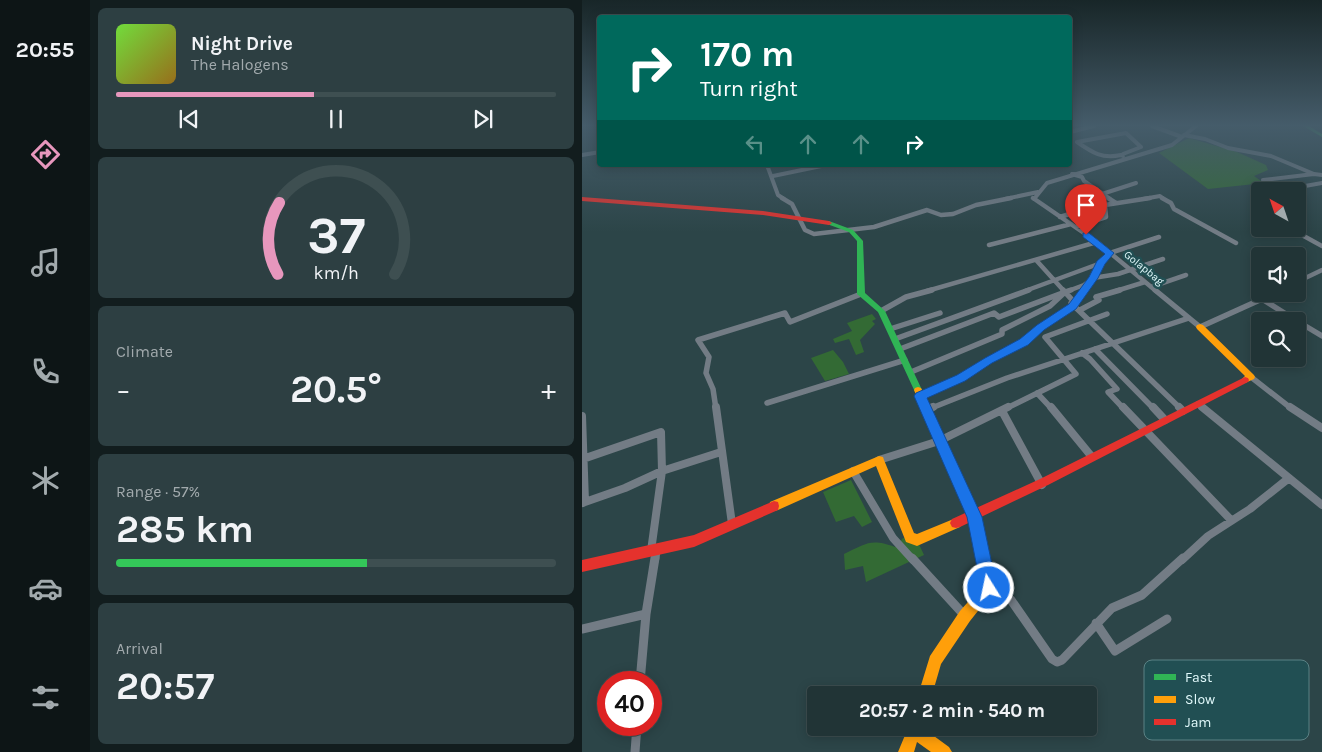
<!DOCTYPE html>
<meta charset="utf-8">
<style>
body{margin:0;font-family:Karla,sans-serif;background:#2d3f42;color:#f1f3f6;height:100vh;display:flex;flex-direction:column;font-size:19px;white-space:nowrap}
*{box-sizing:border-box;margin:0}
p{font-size:16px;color:#a2aaad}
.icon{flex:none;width:28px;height:28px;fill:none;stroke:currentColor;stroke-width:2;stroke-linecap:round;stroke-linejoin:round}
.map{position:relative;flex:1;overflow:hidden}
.side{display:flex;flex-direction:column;gap:8px;padding:8px;background:#121d1e;width:492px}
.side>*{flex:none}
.top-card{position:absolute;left:15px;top:15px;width:475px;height:152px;border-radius:5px;box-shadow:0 2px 12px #0003,0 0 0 1px #3e4f51;background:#00695c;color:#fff;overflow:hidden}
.needle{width:32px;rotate:320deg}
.controls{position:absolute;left:669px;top:182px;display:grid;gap:10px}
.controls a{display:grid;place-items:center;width:55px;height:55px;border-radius:5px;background:#213436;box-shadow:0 2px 12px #0003,0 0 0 1px #3e4f51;font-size:25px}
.speed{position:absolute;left:15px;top:671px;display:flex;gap:10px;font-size:25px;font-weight:700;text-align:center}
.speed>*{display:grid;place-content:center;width:65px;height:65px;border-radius:50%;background:#213436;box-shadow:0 2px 12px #0003,0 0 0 1px #3e4f51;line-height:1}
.speed .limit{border:8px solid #d22;background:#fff;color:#111}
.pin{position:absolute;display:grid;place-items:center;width:42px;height:42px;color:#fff;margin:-51px -21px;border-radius:50% 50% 50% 0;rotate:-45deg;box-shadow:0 0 5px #0007}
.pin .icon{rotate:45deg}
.me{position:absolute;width:55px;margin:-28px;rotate:350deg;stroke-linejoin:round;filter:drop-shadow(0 0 4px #0008)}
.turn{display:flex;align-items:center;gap:18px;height:105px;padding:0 20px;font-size:22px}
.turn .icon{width:65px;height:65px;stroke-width:2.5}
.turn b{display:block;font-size:35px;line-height:42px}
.lanes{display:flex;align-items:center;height:48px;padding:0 20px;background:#0003;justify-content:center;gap:25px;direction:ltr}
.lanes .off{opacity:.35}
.big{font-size:38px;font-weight:700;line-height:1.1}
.side .tile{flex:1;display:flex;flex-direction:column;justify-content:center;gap:8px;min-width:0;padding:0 18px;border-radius:8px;background:#2d3f42}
.side .dial{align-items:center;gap:0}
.dial svg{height:130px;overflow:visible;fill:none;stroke:#3e4f51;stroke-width:7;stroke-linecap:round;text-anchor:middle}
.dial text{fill:#f1f3f6;stroke:none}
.song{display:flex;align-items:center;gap:15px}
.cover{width:60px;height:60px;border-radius:8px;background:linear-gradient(135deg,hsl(100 70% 55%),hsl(40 70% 35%))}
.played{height:5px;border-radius:2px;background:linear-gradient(90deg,#e797bd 45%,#3e4f51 45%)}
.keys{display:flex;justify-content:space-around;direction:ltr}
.heat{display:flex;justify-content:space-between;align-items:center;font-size:28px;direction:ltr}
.charge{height:8px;border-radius:4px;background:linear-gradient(90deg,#34c759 57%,#3e4f51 0)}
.trip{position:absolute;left:225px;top:686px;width:290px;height:50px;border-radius:5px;background:#213436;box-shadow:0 2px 12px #0003,0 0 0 1px #3e4f51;font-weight:700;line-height:50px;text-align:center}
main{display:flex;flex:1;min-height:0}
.menu{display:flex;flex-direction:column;width:90px;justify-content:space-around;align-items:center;background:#0d1516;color:#a2aaad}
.menu .icon{width:35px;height:35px}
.menu .current{color:#e797bd}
.menu b{font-size:22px;color:#f1f3f6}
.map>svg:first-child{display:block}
.green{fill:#336a34}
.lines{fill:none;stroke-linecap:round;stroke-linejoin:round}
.street-far4{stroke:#737c85;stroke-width:4}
.street-far3{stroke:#737c85;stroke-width:4.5}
.street-far2{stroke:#737c85;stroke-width:5.5}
.street-far1{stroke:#737c85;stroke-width:8}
.street{stroke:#737c85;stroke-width:9}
.fast{fill:#30b455;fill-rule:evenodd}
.slow{fill:#ff9f0a;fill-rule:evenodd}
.jam{fill:#e5322d;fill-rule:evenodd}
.route{fill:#1a73e8;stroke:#114b97}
.labels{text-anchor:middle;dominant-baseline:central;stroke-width:5;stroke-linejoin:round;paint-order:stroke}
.far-street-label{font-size:11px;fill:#e1f9fb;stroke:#214f53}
.key{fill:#214f53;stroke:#5b8285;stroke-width:1}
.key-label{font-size:14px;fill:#e1f9fb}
</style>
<main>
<nav class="menu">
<b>20:55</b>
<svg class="icon current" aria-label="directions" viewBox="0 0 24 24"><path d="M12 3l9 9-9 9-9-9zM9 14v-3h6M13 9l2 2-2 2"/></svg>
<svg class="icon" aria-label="music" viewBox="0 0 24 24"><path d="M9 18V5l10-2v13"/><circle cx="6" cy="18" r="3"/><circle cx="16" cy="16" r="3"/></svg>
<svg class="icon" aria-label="phone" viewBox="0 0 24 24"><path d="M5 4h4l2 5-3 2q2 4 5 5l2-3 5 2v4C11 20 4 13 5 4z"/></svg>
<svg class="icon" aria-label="climate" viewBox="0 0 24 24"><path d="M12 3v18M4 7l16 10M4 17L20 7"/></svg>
<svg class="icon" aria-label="car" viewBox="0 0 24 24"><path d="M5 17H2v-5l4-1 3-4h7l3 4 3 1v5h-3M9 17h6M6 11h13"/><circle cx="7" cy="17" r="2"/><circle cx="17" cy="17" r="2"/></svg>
<svg class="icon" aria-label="filters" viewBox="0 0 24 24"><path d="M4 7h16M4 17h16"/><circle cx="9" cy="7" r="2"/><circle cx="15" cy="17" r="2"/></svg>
</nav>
<section class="side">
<div class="tile">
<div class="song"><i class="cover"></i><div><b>Night Drive</b><p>The Halogens</p></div></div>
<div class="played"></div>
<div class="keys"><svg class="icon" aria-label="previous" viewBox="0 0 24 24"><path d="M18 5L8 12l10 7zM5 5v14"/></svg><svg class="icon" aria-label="pause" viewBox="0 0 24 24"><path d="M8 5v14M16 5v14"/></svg><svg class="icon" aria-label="next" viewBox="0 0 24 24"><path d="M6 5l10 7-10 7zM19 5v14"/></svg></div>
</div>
<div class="tile dial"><svg viewBox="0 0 100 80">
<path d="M14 69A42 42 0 1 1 86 69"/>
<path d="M14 69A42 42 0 0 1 15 25" stroke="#e797bd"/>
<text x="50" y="56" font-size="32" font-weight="700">37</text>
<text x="50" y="72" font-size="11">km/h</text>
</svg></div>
<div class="tile"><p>Climate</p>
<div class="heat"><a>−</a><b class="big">20.5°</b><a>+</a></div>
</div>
<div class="tile"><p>Range · 57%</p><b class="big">285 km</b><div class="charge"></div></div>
<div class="tile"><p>Arrival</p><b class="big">20:57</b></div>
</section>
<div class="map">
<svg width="740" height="752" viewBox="0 0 740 752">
<rect width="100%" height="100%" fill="#2c4548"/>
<path class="green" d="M607 138 655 152 684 165 686 170 672 176 682 183 626 189 577 153Z
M290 314 294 319 290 321 293 324 278 340 282 352 274 355 267 339 253 343 251 339 270 331 265 323Z
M251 350 261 362 267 374 243 381 229 358Z
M269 480 290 522 280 527 272 516 254 522 241 492Z
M321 538 335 540 342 555 284 582 281 566 263 570 262 554C284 544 288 538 313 547Z"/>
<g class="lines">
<path class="street-far4" d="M570 126 600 137
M488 132 512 126
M602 135 623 139 646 148 689 156 732 174 740 175
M495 142 544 133 559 147
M495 142C511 153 520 159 539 155
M0 155 18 152
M541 156V154L559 147
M185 165 196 195 202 199
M490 174 500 177 502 181 528 199
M191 176 244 165
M681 180 732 174
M712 188 740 183
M520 194 554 183
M423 199 456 192
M452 199 465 183 590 145 614 126
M491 199 489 197 505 193
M561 199 578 196 582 199"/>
<path class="street-far3" d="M200 198 210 204 223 230 232 234 292 227 345 210 359 215 371 214 394 205 429 198
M451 198 515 242 574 291
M526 198 534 203
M580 198 589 203 592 209 654 243
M478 217 500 210 486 200 491 199 490 198
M494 227 524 217 523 205 568 198
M709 229 740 246
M407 245 489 224
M454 260 482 291
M715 282 740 270
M569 287 604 275
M345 291 515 242
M443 291 519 263
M486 291 502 285 511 278 536 274 581 259
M502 291 519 263 528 253 577 237
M534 291 563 282"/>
<path class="street-far2" d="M573 290 618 327 691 294
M483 292 492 302 489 303 599 409
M680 299 715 321
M498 310 517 300 514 297 538 290
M299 311 324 297 350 290
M715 321 740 336
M308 329 358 313
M313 339 447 290
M318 349 412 313 417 317 483 292 481 290
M513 349 572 409
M500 353 508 359 535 389 526 392 542 409
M329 372 420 334V330L468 306 483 292 489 290
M669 377 710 409
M455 393 470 409
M338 396 379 378 407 360 442 342 459 327 491 307 503 290
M185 403 323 360
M616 404 622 409
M134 409 131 389 124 373 127 357 116 340 203 313 208 322 279 294
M347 409 425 378 607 318
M423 409 494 374 463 337 525 314"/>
<path class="street-far1" d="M134 407 150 524
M469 407 510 457
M541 407 649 520
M571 407 583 420
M597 407 601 411
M620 407 740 505
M708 407 740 428
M344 410 351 407
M420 411 460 485
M0 416 3 502 1 503
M1 459 79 432 80 471 139 452
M297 460 357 441 426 407
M271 471 311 538 331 560
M3 502 43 488 80 471 69 551
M73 560 75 549
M600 560 626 536 668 509 707 478"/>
<path class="street" d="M330 558 383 616
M407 588 429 600 470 659 475 662 480 660 530 608 560 595 601 558
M514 623 533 651 585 619
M0 629 64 614 73 558
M58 682 64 614
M53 752 55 725"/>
<path class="fast" d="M721 126H727L740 134V137Z
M247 221 271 230 281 241 283 293 303 311 340 390 339 392H333L296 312 275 294V241L267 232 245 224 244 223Z"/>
<path class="slow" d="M618 324 621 325 672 375 673 377 672 379 663 383 660 382 659 380 663 376 615 329 614 327 615 325Z
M336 387 339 388 340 390 398 517 413 588 411 592 388 621 359 664 350 695H336L348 656 378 611 400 586 386 517 332 390 333 388Z
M297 456 301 457 302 460 332 533 335 534 374 518 378 519 380 523 378 527 335 546 324 542 294 466 196 510 192 511 188 510 187 506 188 502Z
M326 728H341L367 747 370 752H349L335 742 332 752H316Z"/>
<path class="jam" d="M0 197 181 211 247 221 250 223 247 225 181 215 0 201Z
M663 377 666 378 667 380 666 382 466 485 378 527 374 528 370 527 368 523 370 519 458 479Z
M192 501 196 502 197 506 196 510 112 547 0 572V560L112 535Z"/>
</g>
<linearGradient id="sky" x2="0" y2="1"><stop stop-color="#182628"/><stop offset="0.54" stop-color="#455c6a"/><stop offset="1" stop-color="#455c6a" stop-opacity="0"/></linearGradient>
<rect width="740" height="232" fill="url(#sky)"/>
<path class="route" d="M501 233H507L532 253 523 264 516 278 494 309 462 330 446 345 410 363 383 381 345 398 400 517 415 588 413 594 407 596 401 594 399 588 385 517 332 396 334 393 375 375 403 358 438 339 455 325 487 304 507 277 515 261 523 254 501 237Z"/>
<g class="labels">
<g class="far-street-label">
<text transform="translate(562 268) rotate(39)">Golapbag</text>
</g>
</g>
<rect x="562" y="660" width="165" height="80" rx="8" class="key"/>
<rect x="572" y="674" width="22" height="6" fill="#30b455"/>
<rect x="572" y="696" width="22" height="7" fill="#ff9f0a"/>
<rect x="572" y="719" width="22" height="6" fill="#e5322d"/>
<g class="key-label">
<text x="603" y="682">Fast</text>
<text x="603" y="704">Slow</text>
<text x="603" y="727">Jam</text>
</g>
</svg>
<div class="controls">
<a><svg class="needle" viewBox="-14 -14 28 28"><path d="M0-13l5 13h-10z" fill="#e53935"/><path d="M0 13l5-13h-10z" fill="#a2aaad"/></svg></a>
<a><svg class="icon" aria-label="sound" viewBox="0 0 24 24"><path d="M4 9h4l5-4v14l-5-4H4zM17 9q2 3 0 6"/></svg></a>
<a><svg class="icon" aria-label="search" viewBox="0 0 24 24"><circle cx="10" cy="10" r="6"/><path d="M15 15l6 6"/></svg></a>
</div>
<div class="speed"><div class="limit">40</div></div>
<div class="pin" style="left:504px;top:235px;background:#d93025"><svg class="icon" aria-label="arrive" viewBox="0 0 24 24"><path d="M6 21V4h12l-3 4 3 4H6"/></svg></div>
<svg class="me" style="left:407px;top:588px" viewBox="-20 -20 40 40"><circle r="17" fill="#1a73e8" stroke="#fff" stroke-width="3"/><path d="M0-11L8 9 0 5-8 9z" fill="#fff"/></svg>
<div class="trip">20:57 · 2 min · 540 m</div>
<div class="top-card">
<div class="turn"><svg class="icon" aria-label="right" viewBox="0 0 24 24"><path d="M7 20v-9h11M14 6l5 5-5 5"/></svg><div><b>170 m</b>Turn right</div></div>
<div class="lanes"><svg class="icon off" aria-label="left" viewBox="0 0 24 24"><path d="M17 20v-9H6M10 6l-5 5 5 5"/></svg><svg class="icon off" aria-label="ahead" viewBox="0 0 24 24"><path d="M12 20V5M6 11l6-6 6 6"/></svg><svg class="icon off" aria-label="ahead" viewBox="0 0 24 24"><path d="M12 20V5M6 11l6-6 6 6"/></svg><svg class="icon" aria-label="right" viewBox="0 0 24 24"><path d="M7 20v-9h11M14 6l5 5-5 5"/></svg></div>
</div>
</div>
</main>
